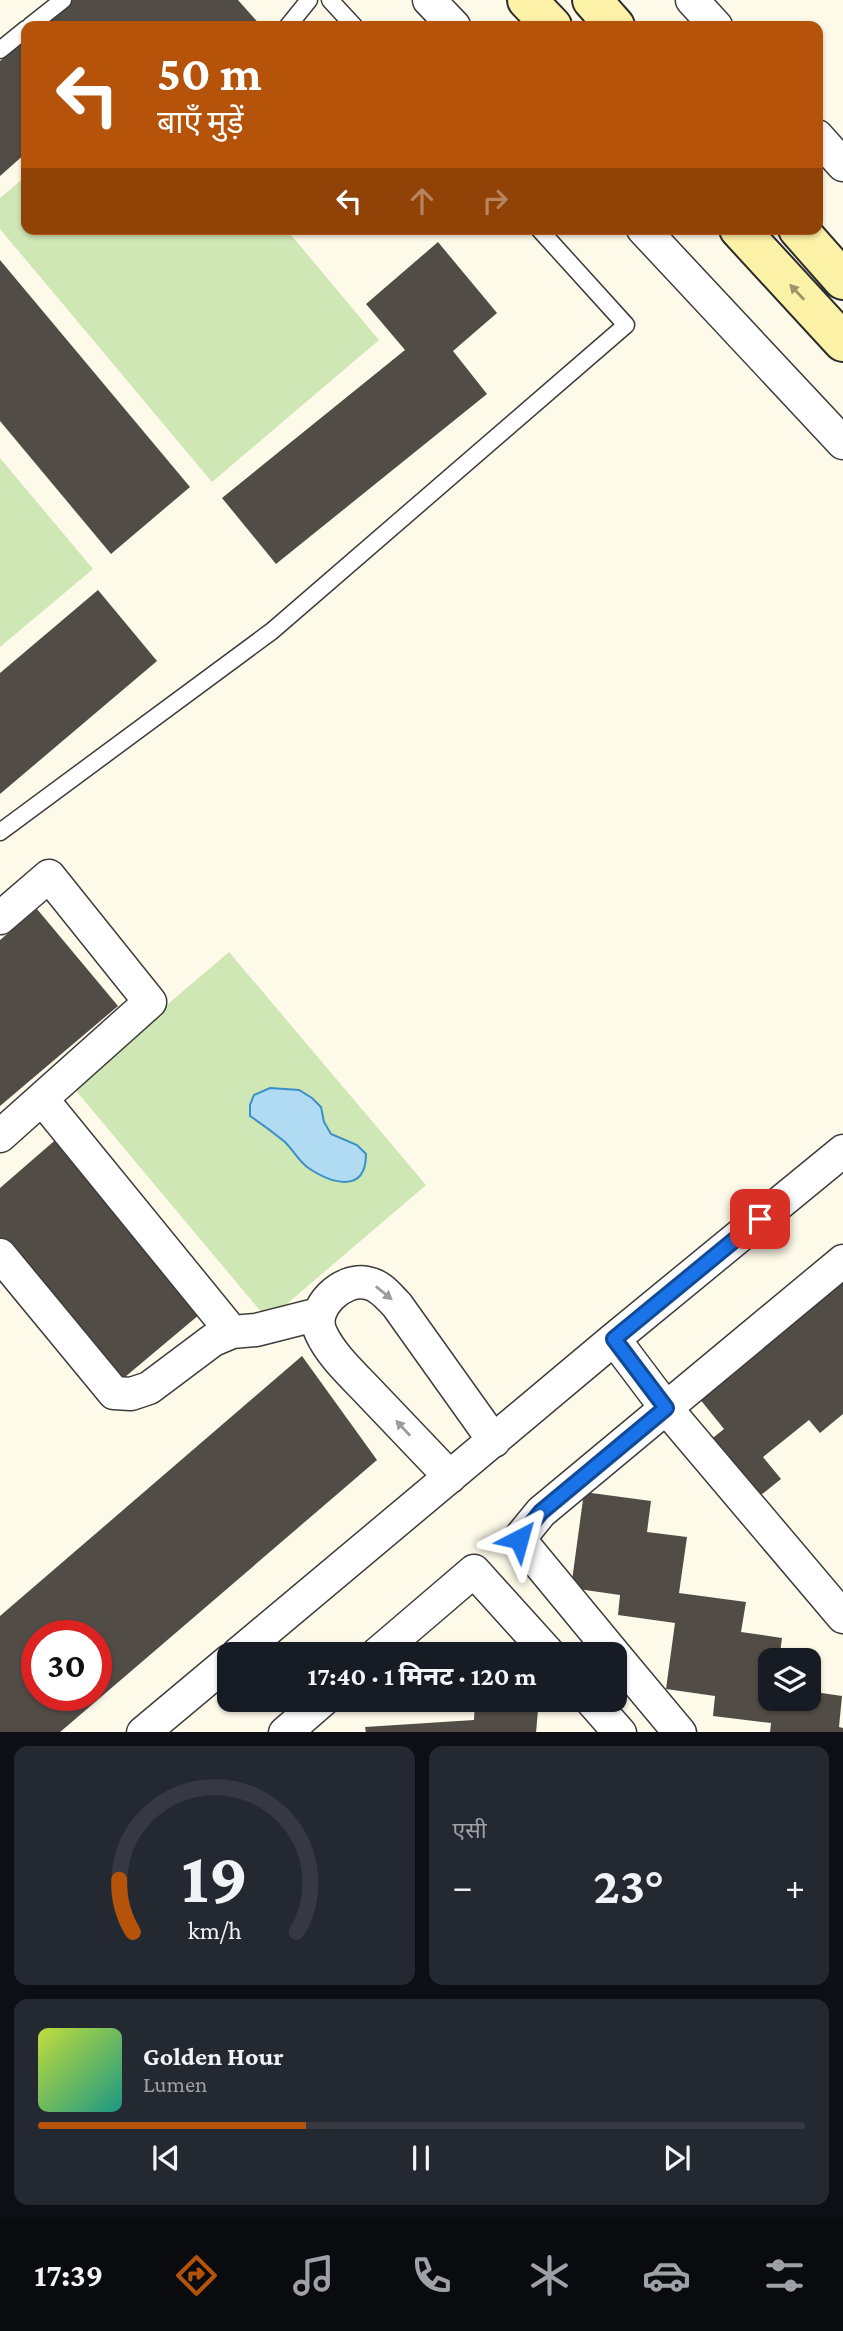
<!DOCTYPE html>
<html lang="hi">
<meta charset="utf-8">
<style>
body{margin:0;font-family:"Crimson Pro","Noto Sans Devanagari",serif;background:#242831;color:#f1f3f6;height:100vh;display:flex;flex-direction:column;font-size:26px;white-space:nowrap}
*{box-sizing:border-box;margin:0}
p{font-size:23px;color:#9ea1a6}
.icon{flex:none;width:38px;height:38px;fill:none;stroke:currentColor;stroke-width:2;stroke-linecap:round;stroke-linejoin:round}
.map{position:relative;height:1732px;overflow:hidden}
.drawer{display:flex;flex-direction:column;gap:14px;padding:14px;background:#0d0f14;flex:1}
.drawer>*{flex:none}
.guide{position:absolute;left:21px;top:21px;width:802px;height:214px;border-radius:14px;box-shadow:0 2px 5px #0004;background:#b45309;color:#fff;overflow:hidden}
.controls{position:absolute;left:758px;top:1648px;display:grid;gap:14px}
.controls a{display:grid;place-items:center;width:63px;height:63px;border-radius:14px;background:#171b24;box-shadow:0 2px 5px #0004;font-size:35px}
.speed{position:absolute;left:21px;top:1620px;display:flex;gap:14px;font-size:35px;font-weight:700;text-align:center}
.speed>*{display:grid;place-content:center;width:91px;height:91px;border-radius:50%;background:#171b24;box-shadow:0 2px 5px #0004;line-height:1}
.speed .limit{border:10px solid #d22;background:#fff;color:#111}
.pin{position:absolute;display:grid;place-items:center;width:60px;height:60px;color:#fff;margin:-30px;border-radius:14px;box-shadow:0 4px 10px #0006}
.me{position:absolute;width:77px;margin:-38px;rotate:39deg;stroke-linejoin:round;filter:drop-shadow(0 0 5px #0008)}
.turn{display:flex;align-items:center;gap:24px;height:147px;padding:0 21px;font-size:32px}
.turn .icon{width:91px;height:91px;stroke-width:2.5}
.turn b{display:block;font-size:49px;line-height:60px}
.lanes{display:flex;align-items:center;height:66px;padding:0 21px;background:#0003;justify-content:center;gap:35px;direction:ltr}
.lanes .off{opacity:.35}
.big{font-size:52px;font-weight:700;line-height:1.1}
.drawer .card{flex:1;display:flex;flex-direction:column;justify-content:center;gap:10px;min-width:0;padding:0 24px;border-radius:14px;background:#242831}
.drawer .dial{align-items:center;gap:0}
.dial svg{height:182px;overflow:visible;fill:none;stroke:#363941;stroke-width:7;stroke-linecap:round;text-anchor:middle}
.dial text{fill:#f1f3f6;stroke:none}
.song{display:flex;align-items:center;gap:21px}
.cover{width:84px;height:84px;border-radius:10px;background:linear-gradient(135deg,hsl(70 70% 55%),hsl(170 70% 35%))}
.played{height:7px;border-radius:4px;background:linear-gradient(90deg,#b45309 35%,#363941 35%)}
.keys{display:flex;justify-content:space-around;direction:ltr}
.heat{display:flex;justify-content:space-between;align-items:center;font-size:38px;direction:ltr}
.drawer .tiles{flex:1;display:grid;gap:14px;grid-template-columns:1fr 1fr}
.card:last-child{grid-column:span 2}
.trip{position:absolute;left:217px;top:1642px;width:410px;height:70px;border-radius:14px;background:#171b24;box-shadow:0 2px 5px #0004;font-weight:700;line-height:70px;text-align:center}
.dock{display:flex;height:112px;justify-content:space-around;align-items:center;background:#090b0e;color:#9ea1a6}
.dock .icon{width:49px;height:49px}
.dock .active{color:#b45309}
.dock b{font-size:32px;color:#f1f3f6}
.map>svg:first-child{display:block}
.green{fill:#cfe6b5}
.water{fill:#b0dbf3;stroke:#3b90c6;stroke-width:2}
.building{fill:#524c47;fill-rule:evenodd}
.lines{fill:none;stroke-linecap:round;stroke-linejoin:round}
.lane-casing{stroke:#3d3d3d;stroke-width:19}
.street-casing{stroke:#3d3d3d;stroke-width:35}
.secondary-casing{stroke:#2c2c2c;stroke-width:42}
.lane{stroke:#fff;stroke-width:16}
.street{stroke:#fff;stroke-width:32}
.secondary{stroke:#fbf1a7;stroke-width:38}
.oneway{fill:#9b9568}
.oneway2{fill:#9d9d9d}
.route-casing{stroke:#114b97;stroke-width:18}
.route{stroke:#1a73e8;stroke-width:12}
</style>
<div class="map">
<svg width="843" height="1733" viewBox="0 0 843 1733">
<rect width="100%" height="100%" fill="#fefae9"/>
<path class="green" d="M26 176V229H286L379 340 212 482 0 229V198Z
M0 458 93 569 0 647Z
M229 952 426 1185 268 1320 72 1086Z"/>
<path class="water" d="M270 1088 299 1090 312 1098 321 1107 324 1122 331 1134 357 1145 366 1154C366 1195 330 1183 307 1167 298 1160 293 1150 285 1142 274 1133 262 1124 250 1116V1105L254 1095Z"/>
<path class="building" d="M69 0H238L261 26H40Z
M26 38V153L0 176V61Z
M438 242 497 313 453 351 487 394 276 564 222 498 405 350 366 304Z
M0 260 190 487 111 554 0 421Z
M98 590 157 661 0 794V673Z
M37 909 118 1006 0 1106V940Z
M60 1136 206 1309 119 1382 0 1241V1188Z
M843 1279V1414L820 1433 809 1420 763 1457 781 1479 756 1499 709 1441 724 1429 699 1398Z
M302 1356 377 1460 59 1733H0V1616ZM37 1636H96V1696H37Z
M584 1492 651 1501 647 1532 687 1537 679 1593 746 1602 741 1632 782 1638 779 1661H770V1699H808V1691L842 1696 839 1727 843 1728V1733H770L771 1723 713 1716 715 1696 666 1689 675 1623 618 1615 620 1595 571 1588Z
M477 1645 534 1652V1654H476Z
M475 1699H539L536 1733H366L365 1727 474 1720Z"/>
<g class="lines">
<g class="lane-casing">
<path id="lane" d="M330 0 354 26
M30 26 63 0
M288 26 309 0
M0 50 26 29
M0 832 272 631 626 325 539 229"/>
</g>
<g class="street-casing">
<path id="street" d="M429 0 454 26
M692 0 716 26
M817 136 843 165
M643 229 843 443
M0 918 49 876 150 1002 0 1136
M42 1099 232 1332
M0 1255 114 1393 131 1394 149 1388 213 1340 232 1332 256 1330 319 1314
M843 1261 666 1408 843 1617
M450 1477C423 1449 396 1420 368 1391 352 1374 331 1355 321 1333 309 1308 343 1277 367 1283 380 1285 388 1296 397 1305L494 1441
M238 1654 614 1339 843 1151
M377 1654 474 1571 549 1654
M614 1654 519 1539 541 1512 666 1408 614 1339
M614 1654 680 1733
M590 1699 620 1733
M143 1733 229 1661
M285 1733 324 1699"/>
</g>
<g class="secondary-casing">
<path id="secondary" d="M527 0 552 26
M592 0 615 26
M739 229 843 342
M798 229 843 280"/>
</g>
<use href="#lane" class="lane"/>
<use href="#street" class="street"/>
<use href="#secondary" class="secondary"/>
</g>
<defs><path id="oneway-solid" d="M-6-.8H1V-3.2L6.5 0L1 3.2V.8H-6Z" transform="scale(1.75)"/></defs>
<use class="oneway" href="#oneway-solid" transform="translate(797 292) rotate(-133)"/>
<g class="oneway2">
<use href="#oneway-solid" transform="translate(384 1293) rotate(39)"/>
<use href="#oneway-solid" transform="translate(403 1428) rotate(-133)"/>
</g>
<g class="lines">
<g class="route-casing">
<path id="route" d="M519 1539 541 1512 666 1408 614 1339 760 1219"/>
</g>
<use href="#route" class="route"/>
</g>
</svg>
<div class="controls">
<a><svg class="icon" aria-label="layers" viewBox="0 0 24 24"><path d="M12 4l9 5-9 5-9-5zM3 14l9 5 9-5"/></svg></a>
</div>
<div class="speed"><div class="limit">30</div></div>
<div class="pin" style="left:760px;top:1219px;background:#d93025"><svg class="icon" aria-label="arrive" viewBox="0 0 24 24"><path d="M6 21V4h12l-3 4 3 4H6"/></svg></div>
<svg class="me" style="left:519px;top:1539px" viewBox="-20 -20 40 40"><path d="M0-17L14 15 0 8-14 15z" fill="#1a73e8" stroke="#fff" stroke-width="4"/></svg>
<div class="trip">17:40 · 1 मिनट · 120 m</div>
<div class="guide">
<div class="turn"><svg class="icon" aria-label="left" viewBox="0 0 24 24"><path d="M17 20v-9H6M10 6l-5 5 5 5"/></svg><div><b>50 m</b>बाएँ मुड़ें</div></div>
<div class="lanes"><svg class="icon" aria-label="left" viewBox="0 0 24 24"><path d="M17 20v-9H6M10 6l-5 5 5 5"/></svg><svg class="icon off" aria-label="ahead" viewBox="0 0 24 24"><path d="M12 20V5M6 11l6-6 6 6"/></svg><svg class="icon off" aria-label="right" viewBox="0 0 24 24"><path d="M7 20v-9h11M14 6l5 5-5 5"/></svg></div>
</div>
</div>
<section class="drawer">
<div class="tiles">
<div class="card dial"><svg viewBox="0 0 100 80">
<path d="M14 69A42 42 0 1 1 86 69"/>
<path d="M14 69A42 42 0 0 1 8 46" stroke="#b45309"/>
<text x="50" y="56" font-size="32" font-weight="700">19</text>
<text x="50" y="72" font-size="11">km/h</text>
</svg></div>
<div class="card"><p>एसी</p>
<div class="heat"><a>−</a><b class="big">23°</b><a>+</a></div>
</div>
<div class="card">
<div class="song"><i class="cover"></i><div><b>Golden Hour</b><p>Lumen</p></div></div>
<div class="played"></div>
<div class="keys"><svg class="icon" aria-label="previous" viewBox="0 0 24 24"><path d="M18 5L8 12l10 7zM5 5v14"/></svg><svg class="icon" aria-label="pause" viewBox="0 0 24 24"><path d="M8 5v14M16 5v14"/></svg><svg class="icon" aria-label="next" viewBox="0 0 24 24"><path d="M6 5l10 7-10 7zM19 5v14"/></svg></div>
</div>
</div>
</section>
<nav class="dock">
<b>17:39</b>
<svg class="icon active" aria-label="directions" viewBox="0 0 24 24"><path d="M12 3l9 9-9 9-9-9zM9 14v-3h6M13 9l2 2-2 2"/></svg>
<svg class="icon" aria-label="music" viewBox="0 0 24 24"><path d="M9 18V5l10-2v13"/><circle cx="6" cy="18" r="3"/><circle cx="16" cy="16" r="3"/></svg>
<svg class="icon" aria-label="phone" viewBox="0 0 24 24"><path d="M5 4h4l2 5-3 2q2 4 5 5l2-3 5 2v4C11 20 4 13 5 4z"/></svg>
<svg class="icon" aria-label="climate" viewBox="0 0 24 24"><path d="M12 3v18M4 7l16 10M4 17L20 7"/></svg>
<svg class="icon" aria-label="car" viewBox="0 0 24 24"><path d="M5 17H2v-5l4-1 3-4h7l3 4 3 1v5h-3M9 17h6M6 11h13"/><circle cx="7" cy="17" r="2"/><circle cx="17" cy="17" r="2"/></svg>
<svg class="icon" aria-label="filters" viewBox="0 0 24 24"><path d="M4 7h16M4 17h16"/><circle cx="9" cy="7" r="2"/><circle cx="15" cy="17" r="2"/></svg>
</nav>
